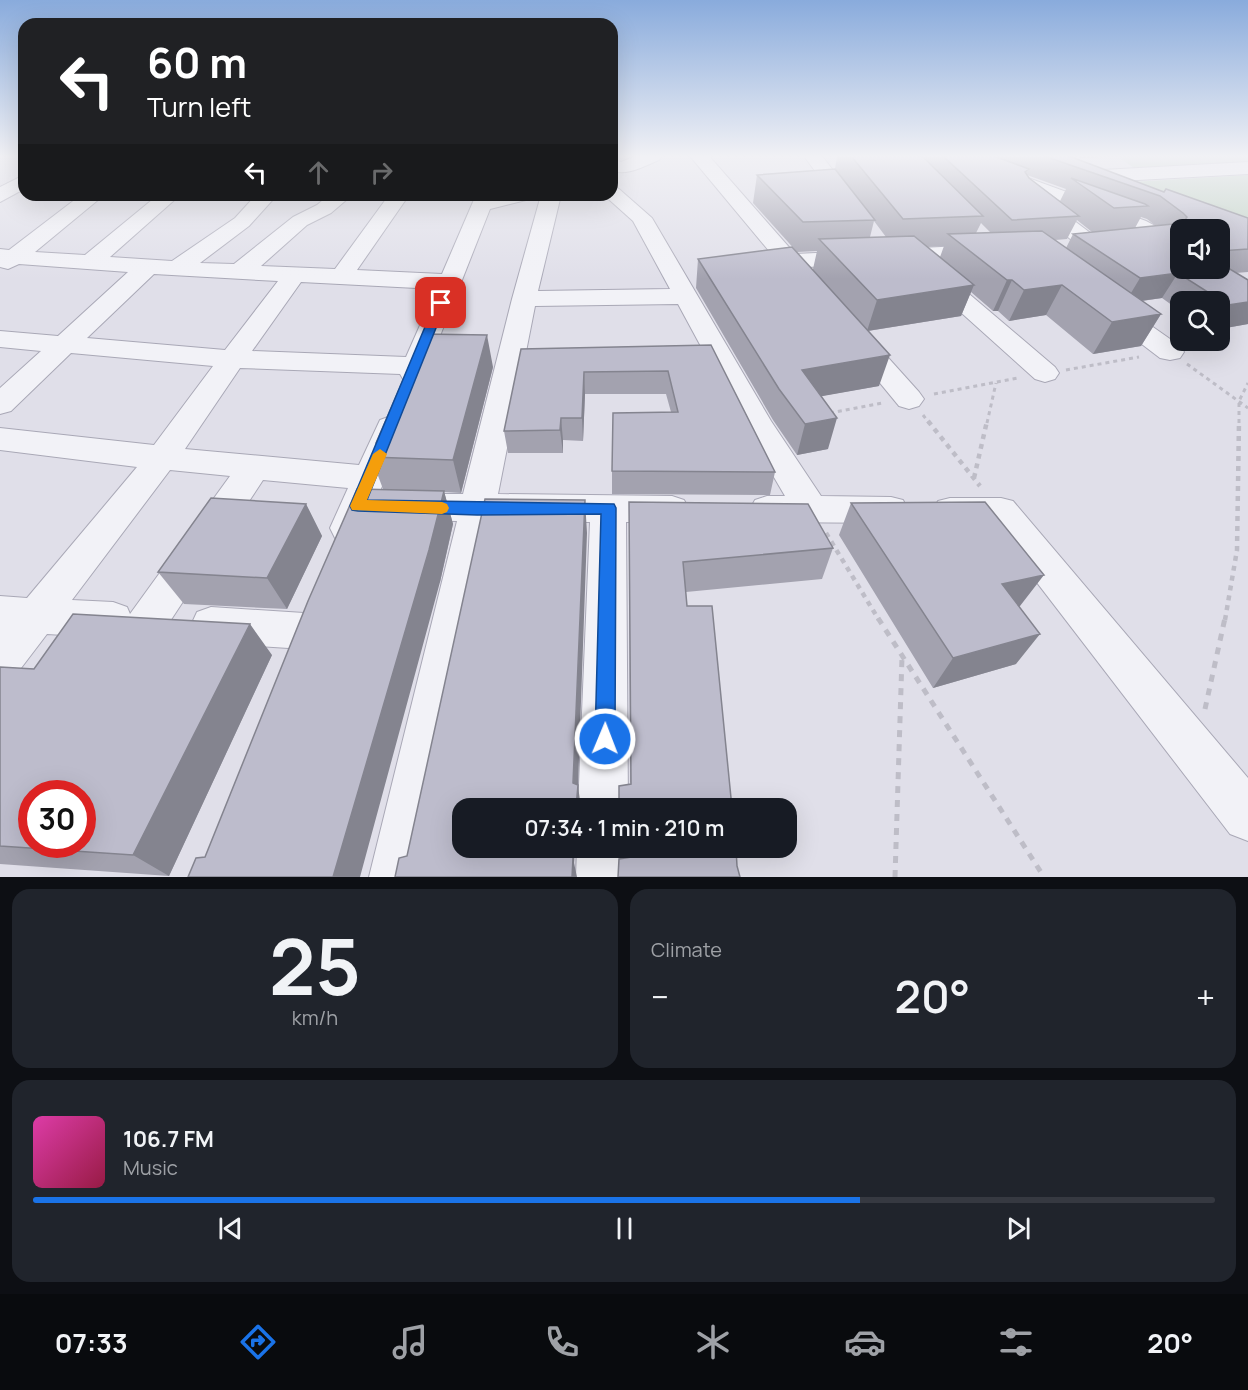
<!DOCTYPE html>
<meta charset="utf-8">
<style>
body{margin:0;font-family:Manrope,sans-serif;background:#20242c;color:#f1f3f6;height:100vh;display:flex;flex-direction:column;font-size:22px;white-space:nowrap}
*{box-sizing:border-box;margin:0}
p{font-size:20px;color:#9ea1a6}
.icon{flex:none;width:33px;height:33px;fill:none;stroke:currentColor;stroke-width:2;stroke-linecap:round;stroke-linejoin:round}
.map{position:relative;height:877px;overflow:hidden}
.drawer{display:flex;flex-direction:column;gap:12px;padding:12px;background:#0d0f14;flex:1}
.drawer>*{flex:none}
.top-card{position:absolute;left:18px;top:18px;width:600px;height:183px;border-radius:18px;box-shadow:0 6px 24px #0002;background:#202124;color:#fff;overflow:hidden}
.buttons{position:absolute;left:1170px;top:219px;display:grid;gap:12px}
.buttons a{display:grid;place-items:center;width:60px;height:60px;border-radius:12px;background:#171b24;box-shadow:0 6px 24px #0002;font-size:30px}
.speed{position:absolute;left:18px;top:780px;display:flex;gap:12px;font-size:30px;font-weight:700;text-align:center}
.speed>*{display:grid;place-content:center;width:78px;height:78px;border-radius:50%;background:#171b24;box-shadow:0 6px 24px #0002;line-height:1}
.speed .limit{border:9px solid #d22;background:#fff;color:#111}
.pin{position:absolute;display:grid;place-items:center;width:51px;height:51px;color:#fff;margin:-26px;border-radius:12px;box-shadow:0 3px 9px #0006}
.me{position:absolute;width:66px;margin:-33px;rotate:1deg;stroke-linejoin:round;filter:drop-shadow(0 0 4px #0008)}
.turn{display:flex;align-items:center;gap:21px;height:126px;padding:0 30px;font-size:27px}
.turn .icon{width:78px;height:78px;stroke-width:2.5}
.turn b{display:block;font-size:42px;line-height:51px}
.lanes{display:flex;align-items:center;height:57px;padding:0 30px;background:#0003;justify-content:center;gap:30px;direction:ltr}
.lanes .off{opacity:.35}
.big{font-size:45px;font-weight:600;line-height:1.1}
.drawer .widget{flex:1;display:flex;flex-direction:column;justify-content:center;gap:9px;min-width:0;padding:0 21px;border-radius:18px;background:#20242c}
.drawer .dial{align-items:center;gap:0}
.dial b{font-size:78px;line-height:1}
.song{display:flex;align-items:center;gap:18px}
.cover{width:72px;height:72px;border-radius:9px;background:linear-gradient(135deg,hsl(320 70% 55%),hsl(340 70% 35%))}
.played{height:6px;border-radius:3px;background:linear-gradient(90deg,#1a73e8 70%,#363941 70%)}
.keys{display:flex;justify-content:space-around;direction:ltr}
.heat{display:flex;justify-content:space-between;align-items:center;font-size:33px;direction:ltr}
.drawer .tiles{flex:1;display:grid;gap:12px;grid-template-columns:1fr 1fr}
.widget:last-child{grid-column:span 2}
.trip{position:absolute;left:452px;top:798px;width:345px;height:60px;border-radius:18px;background:#171b24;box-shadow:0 6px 24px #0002;font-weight:600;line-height:60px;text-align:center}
.dock{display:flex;height:96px;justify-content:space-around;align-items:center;background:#090b0e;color:#9ea1a6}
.dock .icon{width:42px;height:42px}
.dock .on{color:#1a73e8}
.dock b{font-size:27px;color:#f1f3f6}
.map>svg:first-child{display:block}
.green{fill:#c0d3c3}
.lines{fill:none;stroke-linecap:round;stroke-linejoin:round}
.minor-casing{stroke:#a9a8b6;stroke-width:2}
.path-far2{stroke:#bebdc7;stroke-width:3;stroke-dasharray:4 4;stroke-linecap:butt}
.path-far1{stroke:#bebdc7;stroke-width:4.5;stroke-dasharray:5 5;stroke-linecap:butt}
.path{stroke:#bebdc7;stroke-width:5;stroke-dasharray:7 7;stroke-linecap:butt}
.minor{fill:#f2f2f7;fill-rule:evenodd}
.wall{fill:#a3a2af;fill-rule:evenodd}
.shaded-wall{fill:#84848f}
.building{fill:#bdbccc;stroke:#84848f;stroke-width:1.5;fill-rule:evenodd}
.route{fill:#1a73e8;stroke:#114b97;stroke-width:1.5}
.slow{fill:#f59e0b}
</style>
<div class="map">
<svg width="1248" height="877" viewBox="0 0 1248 877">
<rect width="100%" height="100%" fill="#e0dfe9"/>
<path class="green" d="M1117 156H1248V164L1137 170Z
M1248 175V225L1131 182Z"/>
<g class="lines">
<g class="minor-casing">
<path id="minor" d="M636 156H662L659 160C644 166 628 176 612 171V159L621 162Z
M690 156H709L795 254 983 245 991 247 994 252 991 257 983 259 807 267 814 276 810 281 802 283 794 281Z
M804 156H822L859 204 856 208H842Z
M942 156H968L1146 221 1161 229 1170 241 1167 246C1155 248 1144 251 1132 248L1129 243 1132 238 1141 236 1130 231 945 160Z
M1052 156H1072L1080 163 1102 170 1248 162V174L1101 182 1066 171Z
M24 175V189L0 202V187Z
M612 187 619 189 652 218 771 421 821 496 891 497 903 500 908 510 903 520 891 523 767 522 755 518 750 509 755 500 767 496H785L744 426 678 304 535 306 498 494 672 496 684 500 689 509 684 518 672 522H626L628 808H578L590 522 492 521 421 877H369L457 521 407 520 395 516 390 507 395 498 407 494H463L512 299 541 195H561L538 291 670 289 633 221 604 195H612Z
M81 195H104L35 252 85 255 158 195H180L110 257 172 261 235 218 256 195H277L249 226 200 263 234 264 293 217 317 205 329 195H352L331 213 307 225 261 266 335 269 389 195H409L357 270 442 274 476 195H533L530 199 490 209 423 379 413 382 403 379 400 374 240 368 185 449 359 465 380 420 391 416 402 420 406 427 361 538 348 542 335 538 330 528 348 488 263 480 161 635 147 640 133 635 130 628 127 633 113 638 47 634 15 676 0 682V596L27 598 137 467 0 450V428L154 445 213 366 71 353 11 411 0 414V388L41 351 0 347V331L58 336 128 272 19 264 8 269 0 267V249L9 250ZM154 274 278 281 225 350 87 338ZM301 282 436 289 406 357 252 351ZM170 470 230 476 130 614 127 607 113 602 72 600Z
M1037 196 1044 198 1101 241 1104 246 1101 251 1093 253 1085 251 1030 206 1027 202 1030 198Z
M934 269 942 271 1055 367 1059 373 1055 379 1045 382 1035 379 926 281 922 276 926 271Z
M1114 303 1123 306 1180 346 1184 352 1180 358 1170 360 1160 358 1105 316 1101 311 1105 306Z
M856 330 865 332 919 392 924 399 919 406 909 409 899 406 843 338 847 332Z
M950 498H1001L1013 501 1248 778V841L1230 834 992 524H950L938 521 933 511 938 501Z
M211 607 304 613 318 618 324 631 318 644 304 649 211 643 197 638 191 625 197 612Z
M577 848H628V877H576Z"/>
</g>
<path class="path-far2" d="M1187 364 1248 408
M1066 370 1139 357
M934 394 1018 378
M830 413 882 403
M923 415 929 423
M987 423 996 383
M1239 423V401L1248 383"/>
<path class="path-far1" d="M928 421 980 486
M974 478 987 421
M826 533 879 620
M1225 620 1237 550 1239 421"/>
<path class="path" d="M878 618 1044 877
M1205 709 1225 618
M895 877 902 657"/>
<use href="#minor" class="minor"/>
</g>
<path class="wall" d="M837 156H1069L1164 192 1248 218V272L1235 273 1248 324 1220 329V302H1180V311L1162 298 1142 301 1161 314 1141 346 1093 354 1046 315 1009 321 998 311H993L971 292 961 316 868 331 879 386 821 396 828 449 797 455 773 420 696 288 698 259 813 269 817 251 797 252 753 203 757 175 835 169ZM1027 175 1066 189 1060 201 1029 178ZM1141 217 1147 219 1156 226 1135 228ZM1077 220 1092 232 1073 234 1066 248 1055 240 1067 239ZM874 221 886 237H870ZM981 223 991 233H976ZM1220 230V268H1180ZM944 246 940 257 927 247Z
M1078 156H1115V157L1080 158Z
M711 345 775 472 770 495 612 494V471L671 412 666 394H585L583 441 563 440V453H508L504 431 521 349Z
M493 367 461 493 444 492 453 524 440 582 205 857 383 489 371 457Z
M629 502 833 548 822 579 686 592 687 606H712L630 784Z
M851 503 1020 606 1019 607 1016 664 933 688 839 535Z
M306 504 322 536 287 609 184 604 158 572Z
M272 655 169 876 0 864V667L34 669Z"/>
<path class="shaded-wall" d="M1178 273 1162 298 1125 303 1140 278Z
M1007 280H1012L998 311H993Z
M974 285 961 316 867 331 877 300Z
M1062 285 1046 315 1009 321 1024 290Z
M1248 302V324L1220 329V316L1228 305Z
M1161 314 1141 346 1093 354 1112 322Z
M487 335 493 367 461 493 453 460Z
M890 355 879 386 795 401 802 370Z
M584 372 585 394 583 441 582 418Z
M561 418 563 440V453L560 430Z
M837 418 828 449 797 455 805 424Z
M444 491 453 524 440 582 360 877H333Z
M585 500 587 533 578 786 581 808H576L573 783Z
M306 504 322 536 287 609 267 578Z
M1044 575 1020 606 980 615 1002 584Z
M250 624 272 655 169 876 133 855Z
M1040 634 1016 664 933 688 953 658Z
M570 848H576H575L574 863 577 877H572L570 856Z"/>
<path class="building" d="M851 156H918L923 157 983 216 903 219Z
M943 156H994L1029 169 1025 172 1029 178 1079 216 1012 220Z
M1044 156H1069L1164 192 1166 189 1248 218V249L1220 251V230H1180V268H1220V263L1248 280V302L1228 305 1178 273 1140 278 1073 234 1183 223 1187 217 1183 213 1160 196Z
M835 169 875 220 803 222 757 175Z
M1071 178 1145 204 1148 206 1114 208Z
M1042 231 1161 314 1112 322 1062 285 1024 290 1012 280H1007L948 234Z
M914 236 974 285 877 300 819 239Z
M792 247 890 355 802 370 837 418 805 424 779 389 698 259Z
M423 334 487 335 453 460 371 457 377 446 376 443Z
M711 345 775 472 612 471 613 413 678 412 668 371 584 372 582 418H561L560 430 504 431 521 349Z
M357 489 444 491 429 550 333 877H188L196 858 205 857 308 601Z
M211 498 306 504 267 578 158 572Z
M485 499 585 500 573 783 578 785 576 808H462V848H570V856L573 858 572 877H395L399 858 407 856Z
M629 502 808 504 833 548 683 562 687 606H712L732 808H619V786L631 784Z
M985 502 1044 575 1002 584 1040 634 953 658 851 503Z
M73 614 250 624 133 855 0 846V667L34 669ZM32 794H82V844H32Z
M631 848H736L737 866 740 877H618L619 859 631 857Z"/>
<linearGradient id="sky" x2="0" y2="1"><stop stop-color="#89abdc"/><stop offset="0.56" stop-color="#f1f1f5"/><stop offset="1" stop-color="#f1f1f5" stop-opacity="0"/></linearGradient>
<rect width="1248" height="279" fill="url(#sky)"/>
<path class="route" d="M441 300 446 303 367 500 614 504 616 508 615 739 612 746 605 749 598 746 595 739 601 514 477 515 358 511 352 510 350 506 435 303Z"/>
<path class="slow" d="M380 449 387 454 367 500 442 502 447 504 449 508 447 512 442 514 352 510 350 506 373 454Z"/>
</svg>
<div class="buttons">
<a><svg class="icon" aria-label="sound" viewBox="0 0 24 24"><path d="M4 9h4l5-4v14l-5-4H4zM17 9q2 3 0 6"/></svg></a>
<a><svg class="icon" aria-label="search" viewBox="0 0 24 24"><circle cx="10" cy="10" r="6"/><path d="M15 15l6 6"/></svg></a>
</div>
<div class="speed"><div class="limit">30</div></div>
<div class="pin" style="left:441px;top:303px;background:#d93025"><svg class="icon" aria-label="arrive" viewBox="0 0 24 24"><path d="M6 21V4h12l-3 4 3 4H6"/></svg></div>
<svg class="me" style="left:605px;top:739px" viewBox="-20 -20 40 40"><circle r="17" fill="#1a73e8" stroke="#fff" stroke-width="3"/><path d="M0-11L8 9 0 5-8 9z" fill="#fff"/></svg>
<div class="trip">07:34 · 1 min · 210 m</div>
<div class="top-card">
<div class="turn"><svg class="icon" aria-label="left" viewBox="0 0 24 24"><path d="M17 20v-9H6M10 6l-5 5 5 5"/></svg><div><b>60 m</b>Turn left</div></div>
<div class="lanes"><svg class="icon" aria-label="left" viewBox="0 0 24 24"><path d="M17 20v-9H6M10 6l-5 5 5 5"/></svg><svg class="icon off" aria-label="ahead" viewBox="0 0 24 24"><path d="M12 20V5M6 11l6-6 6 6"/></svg><svg class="icon off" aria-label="right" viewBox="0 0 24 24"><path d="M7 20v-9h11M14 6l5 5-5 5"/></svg></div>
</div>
</div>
<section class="drawer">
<div class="tiles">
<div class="widget dial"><b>25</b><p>km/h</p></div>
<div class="widget"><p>Climate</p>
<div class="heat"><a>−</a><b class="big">20°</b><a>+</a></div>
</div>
<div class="widget">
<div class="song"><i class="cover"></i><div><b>106.7 FM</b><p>Music</p></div></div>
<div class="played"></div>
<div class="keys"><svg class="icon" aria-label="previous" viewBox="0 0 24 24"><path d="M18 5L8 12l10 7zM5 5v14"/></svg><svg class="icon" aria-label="pause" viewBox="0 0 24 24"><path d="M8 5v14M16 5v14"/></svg><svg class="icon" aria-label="next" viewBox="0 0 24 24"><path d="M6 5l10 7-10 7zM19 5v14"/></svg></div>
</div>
</div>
</section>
<nav class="dock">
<b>07:33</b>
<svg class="icon on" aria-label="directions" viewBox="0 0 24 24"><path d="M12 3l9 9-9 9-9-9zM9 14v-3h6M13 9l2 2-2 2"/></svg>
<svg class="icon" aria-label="music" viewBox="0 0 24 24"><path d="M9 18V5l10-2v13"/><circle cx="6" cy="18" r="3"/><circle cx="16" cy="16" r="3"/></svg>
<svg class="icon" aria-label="phone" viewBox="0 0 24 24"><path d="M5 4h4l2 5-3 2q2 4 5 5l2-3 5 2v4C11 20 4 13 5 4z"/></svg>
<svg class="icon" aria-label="climate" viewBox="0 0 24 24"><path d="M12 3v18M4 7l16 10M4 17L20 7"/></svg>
<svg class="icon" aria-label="car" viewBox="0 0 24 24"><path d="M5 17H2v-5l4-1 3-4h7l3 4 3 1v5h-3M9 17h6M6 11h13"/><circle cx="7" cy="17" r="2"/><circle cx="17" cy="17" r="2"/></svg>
<svg class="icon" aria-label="filters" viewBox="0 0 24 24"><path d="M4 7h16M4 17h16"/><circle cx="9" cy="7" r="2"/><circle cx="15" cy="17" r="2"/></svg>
<b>20°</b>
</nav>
